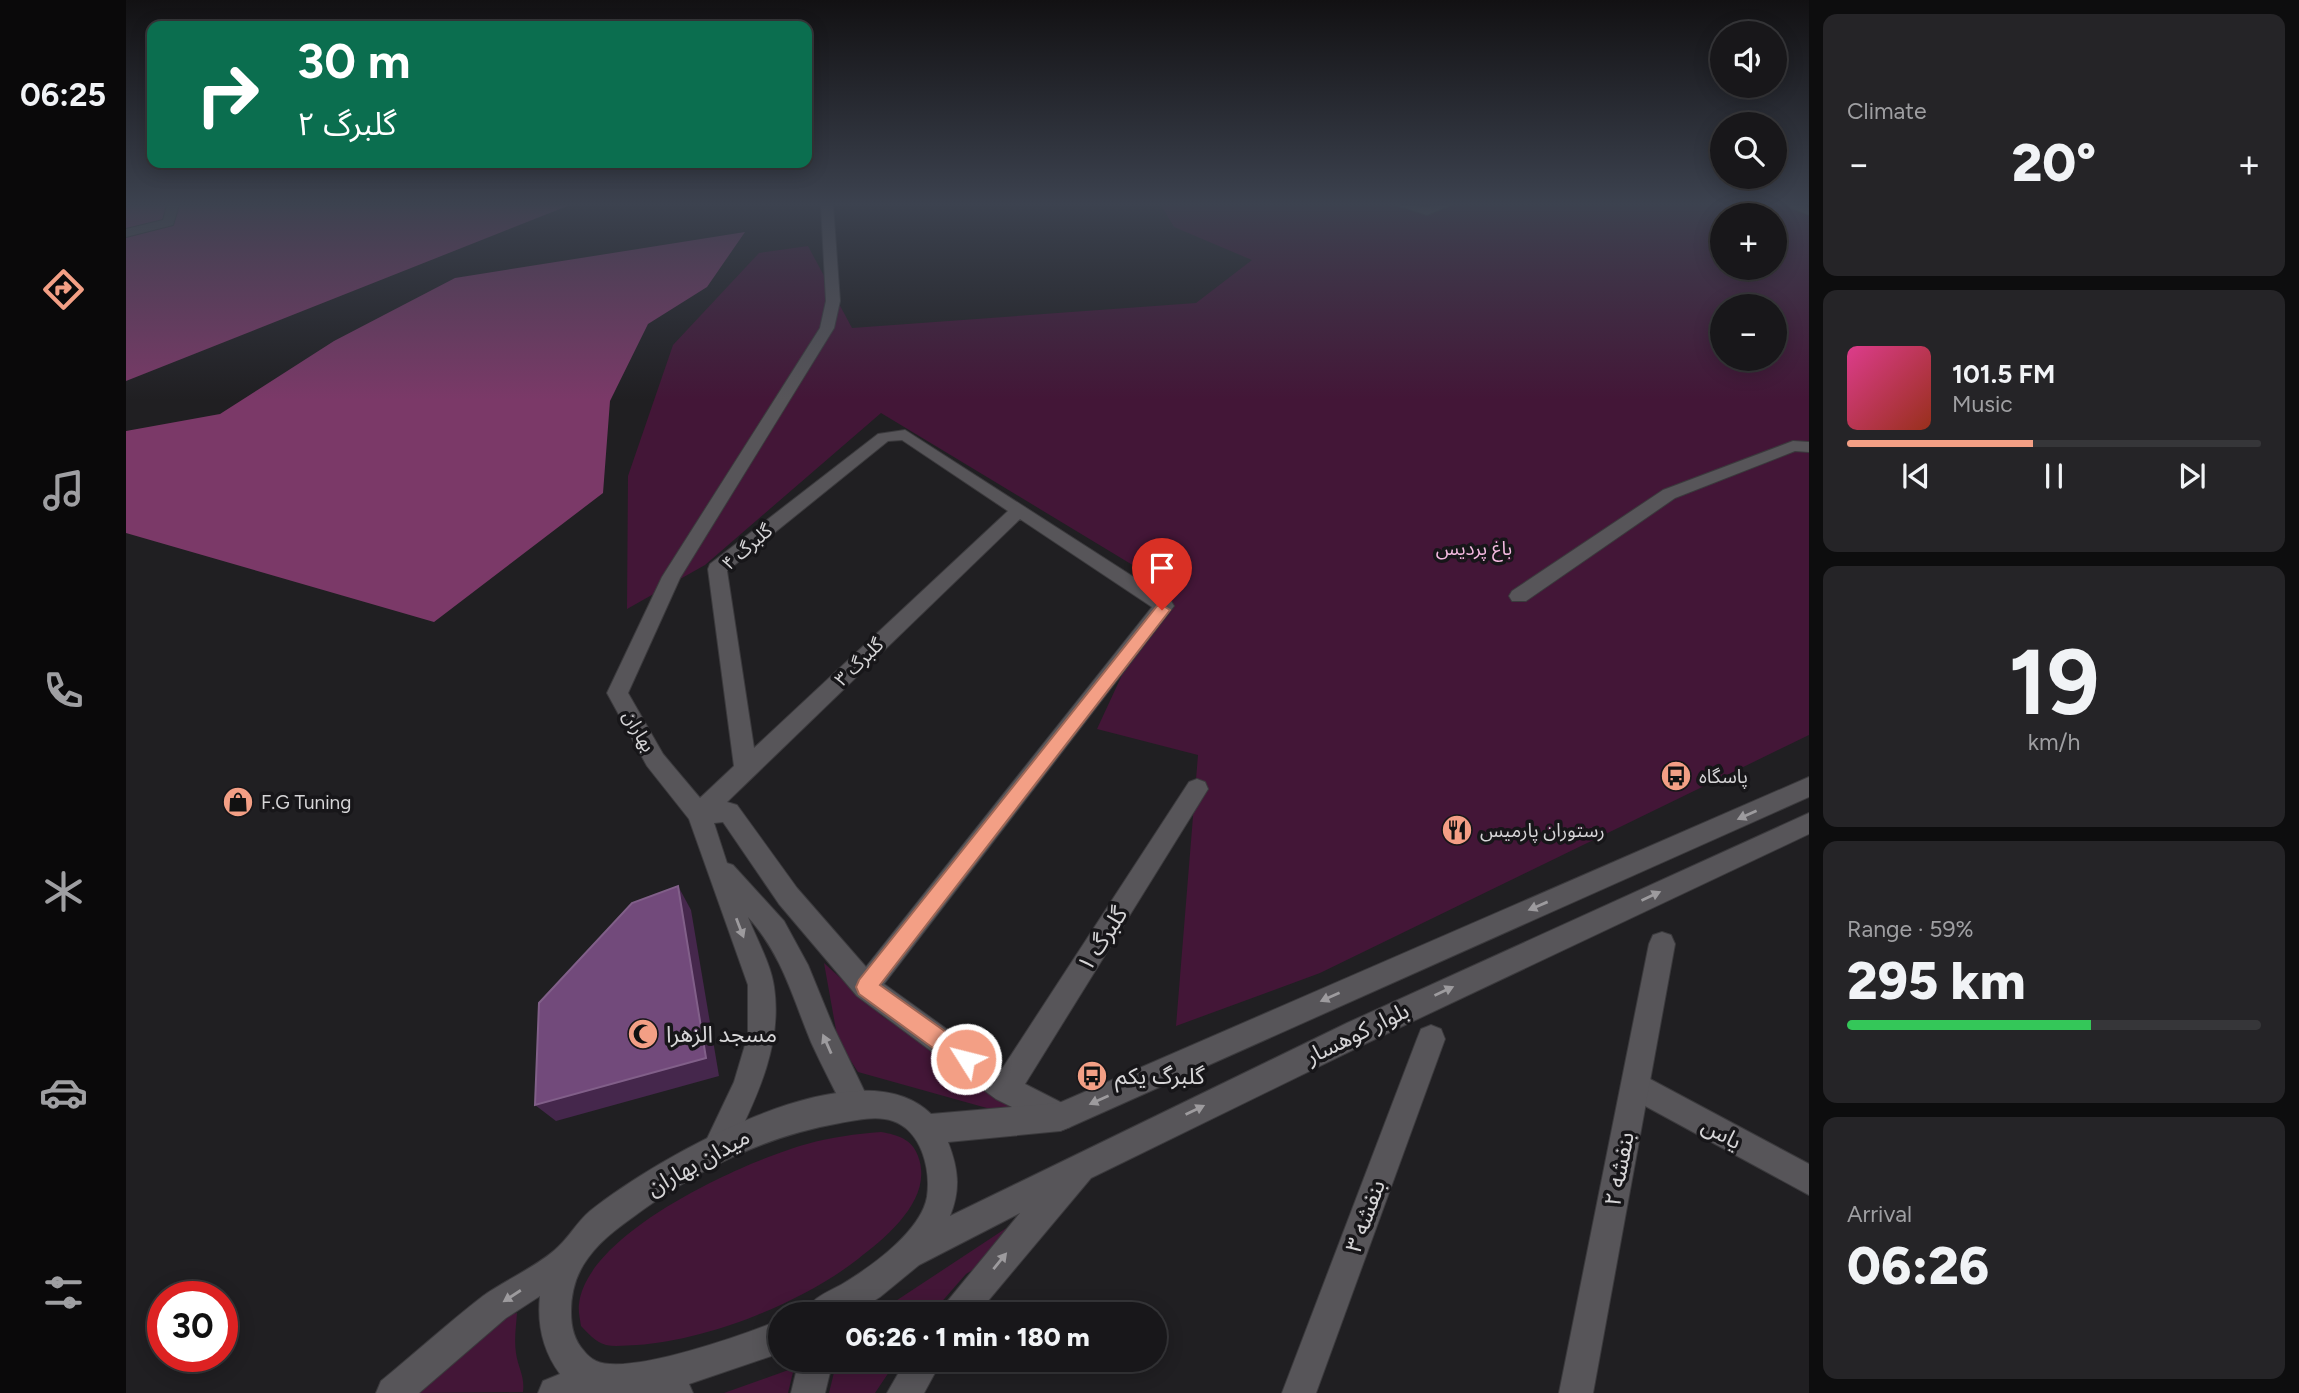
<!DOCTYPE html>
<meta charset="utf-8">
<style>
body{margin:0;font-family:Figtree,"Noto Sans Arabic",sans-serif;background:#252427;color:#f1f3f6;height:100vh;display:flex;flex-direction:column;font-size:26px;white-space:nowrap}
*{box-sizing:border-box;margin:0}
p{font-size:23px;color:#9f9fa2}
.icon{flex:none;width:38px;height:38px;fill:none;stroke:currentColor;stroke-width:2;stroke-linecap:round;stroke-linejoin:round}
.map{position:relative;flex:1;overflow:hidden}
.drawer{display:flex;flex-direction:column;gap:14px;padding:14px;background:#0d0d0e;width:490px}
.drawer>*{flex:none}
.hud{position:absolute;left:21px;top:21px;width:665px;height:147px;border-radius:14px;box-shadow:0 4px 18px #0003,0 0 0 2px #363639;background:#0b6e4f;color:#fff;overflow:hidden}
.buttons{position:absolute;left:1584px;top:21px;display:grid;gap:14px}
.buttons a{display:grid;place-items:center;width:77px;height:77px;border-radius:50%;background:#18171a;box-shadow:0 4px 18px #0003,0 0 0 2px #363639;font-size:35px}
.speed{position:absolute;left:21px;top:1281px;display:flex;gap:14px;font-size:35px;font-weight:700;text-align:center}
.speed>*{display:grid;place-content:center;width:91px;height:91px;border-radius:50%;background:#18171a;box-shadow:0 4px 18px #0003,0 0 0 2px #363639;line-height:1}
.speed .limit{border:10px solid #d22;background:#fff;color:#111}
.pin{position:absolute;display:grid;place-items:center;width:60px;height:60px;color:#fff;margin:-72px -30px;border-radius:50% 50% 50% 0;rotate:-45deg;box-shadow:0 0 7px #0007}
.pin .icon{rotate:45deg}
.me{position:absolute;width:77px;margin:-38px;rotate:306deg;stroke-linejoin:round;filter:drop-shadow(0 0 5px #0008)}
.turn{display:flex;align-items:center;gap:24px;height:147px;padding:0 35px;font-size:32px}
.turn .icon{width:91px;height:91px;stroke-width:2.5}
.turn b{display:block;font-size:49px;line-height:60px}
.big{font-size:52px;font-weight:800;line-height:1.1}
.drawer .card{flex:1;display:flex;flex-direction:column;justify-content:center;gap:10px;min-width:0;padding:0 24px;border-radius:14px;background:#252427}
.drawer .dial{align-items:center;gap:0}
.dial b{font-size:91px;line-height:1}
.song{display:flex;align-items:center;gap:21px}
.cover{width:84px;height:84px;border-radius:10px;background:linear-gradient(135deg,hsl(330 70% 55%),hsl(10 70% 35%))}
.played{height:7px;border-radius:4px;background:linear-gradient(90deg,#f39f85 45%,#363639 45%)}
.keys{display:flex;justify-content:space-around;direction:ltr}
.heat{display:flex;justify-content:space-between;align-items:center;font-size:38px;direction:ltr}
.charge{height:10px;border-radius:5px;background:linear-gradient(90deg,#34c759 59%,#363639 0)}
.trip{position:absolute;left:642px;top:1302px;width:399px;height:70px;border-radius:35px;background:#18171a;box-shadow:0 4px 18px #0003,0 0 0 2px #363639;font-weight:800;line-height:70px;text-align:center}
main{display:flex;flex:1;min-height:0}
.menu{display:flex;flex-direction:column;width:126px;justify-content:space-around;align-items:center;background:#0a090a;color:#9f9fa2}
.menu .icon{width:49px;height:49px}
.menu .selected{color:#f39f85}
.menu b{font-size:32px;color:#f1f3f6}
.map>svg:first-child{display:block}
.green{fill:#431637;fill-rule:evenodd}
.forest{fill:#7b3968}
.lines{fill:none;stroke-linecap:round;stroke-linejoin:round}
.street-casing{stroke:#3b3a3d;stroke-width:2}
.secondary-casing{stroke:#3b3a3d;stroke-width:2}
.street{fill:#575559;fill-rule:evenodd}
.secondary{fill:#575559;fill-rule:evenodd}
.shaded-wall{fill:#45274c}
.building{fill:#724a7b;stroke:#815f89;stroke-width:2}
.oneway{fill:#9d9b9e}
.route{fill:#f39f85;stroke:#9e6756;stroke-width:2}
.labels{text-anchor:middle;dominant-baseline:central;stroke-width:7;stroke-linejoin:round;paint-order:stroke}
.street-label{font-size:19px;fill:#d6d5d7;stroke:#171619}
.park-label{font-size:19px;fill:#f4b9e0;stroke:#171619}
.poi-label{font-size:19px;fill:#d6d5d7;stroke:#171619;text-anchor:start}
.near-street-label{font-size:23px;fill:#d6d5d7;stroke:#171619}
.near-poi-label{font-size:23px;fill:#d6d5d7;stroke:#171619;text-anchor:start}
</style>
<main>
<nav class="menu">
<b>06:25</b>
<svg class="icon selected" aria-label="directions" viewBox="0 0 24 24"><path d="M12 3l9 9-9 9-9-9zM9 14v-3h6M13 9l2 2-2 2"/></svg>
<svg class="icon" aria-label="music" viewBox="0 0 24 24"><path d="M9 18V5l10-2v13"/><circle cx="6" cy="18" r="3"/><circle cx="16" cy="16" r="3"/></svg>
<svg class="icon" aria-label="phone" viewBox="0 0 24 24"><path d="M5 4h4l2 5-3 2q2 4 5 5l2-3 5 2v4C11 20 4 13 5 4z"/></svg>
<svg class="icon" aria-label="climate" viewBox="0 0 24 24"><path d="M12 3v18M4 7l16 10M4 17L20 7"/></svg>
<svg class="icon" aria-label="car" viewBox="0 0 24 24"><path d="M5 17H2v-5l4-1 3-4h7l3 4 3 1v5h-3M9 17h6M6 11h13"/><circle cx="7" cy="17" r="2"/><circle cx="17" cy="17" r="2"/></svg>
<svg class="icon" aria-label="filters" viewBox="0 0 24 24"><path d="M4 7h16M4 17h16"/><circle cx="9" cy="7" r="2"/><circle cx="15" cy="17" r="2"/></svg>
</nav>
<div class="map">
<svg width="1683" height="1393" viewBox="0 0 1683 1393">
<rect width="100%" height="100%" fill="#201f22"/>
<path class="green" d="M1035 205H1683V735L1194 973 1050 1026 1072 755 971 729 1038 584 755 413 579 565 501 609 502 476 547 345 633 253 682 246 726 328 1070 303 1126 260 1048 227ZM1596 215H1648V268H1596ZM1596 306H1648V359H1596Z
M698 963 756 1016 896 1110H868L732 1072 712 1041Z
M755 1132C772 1135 786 1139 792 1156 808 1198 762 1236 732 1259 676 1303 582 1340 511 1345 501 1345 490 1347 480 1345 469 1342 462 1333 455 1326 454 1319 452 1311 453 1304 461 1232 619 1161 681 1144 705 1137 730 1134 755 1132Z
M891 1221 856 1264 840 1274 805 1314H750Z
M391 1313C390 1327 388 1340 390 1353 392 1368 399 1376 397 1392L284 1393 379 1315Z
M711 1360H771L749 1393H703Z
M668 1368 662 1393H598Z"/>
<path class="forest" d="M0 205H444L0 381Z
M619 232 581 287 522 324 484 401 477 493 308 622 0 533V431L94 414 208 341 329 278Z"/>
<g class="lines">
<g class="street-casing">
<path id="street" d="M41 205H53L47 225 0 237V229L37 220Z
M695 205H707L714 301 708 328 554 578 502 693 537 754 574 798 608 766 582 569 584 564 752 434 779 430 1045 601 1048 606 758 984 876 1069 1063 782 1071 779 1079 782 1082 789 899 1084 944 1107 948 1117 944 1127 934 1131 870 1099 731 996 653 904 597 822 588 823 601 863 607 865 658 921 682 965 707 1026 745 1105 741 1115 731 1119 721 1115C709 1091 696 1066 685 1042 666 996 656 955 622 917 630 938 645 964 648 987 657 1048 628 1102 603 1155L593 1160 583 1155 578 1145 608 1082 622 1035V985L563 819 521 766 481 693 536 577 694 328 700 301ZM776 440 882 511 628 748 601 571 762 441ZM894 519 1026 607 740 967 671 888 611 805 601 802Z
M1270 205 1300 207 1325 205 1301 215Z
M1664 205 1683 207V215L1666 208Z
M1667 441 1683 442V452L1669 451 1549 498 1400 601H1386L1383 596 1386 591 1537 490Z
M1305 1025 1315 1029 1319 1039 1190 1393H1156L1291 1039 1295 1029Z
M1509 1071 1683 1164V1195L1499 1095 1495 1085 1499 1075Z"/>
</g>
<g class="secondary-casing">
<path id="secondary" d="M1683 777V797L944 1127 934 1131 822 1142C832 1168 835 1189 824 1216L1221 1023 1683 813V834L1241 1043 965 1178 851 1314H815L820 1303 894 1213 793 1265 754 1297 727 1314H679C685 1297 703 1292 718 1283 746 1266 795 1231 801 1197 805 1170 796 1131 767 1121 751 1115 730 1120 714 1123 641 1136 578 1166 518 1209 498 1224 477 1237 462 1258 450 1274 445 1292 445 1312 445 1327 448 1340 458 1351 461 1355 466 1359 470 1361 503 1376 620 1334 654 1320V1353L563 1384 567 1393H412L417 1381 434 1374C417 1351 411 1325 414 1296L380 1318 293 1393H250L255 1381C289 1353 322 1323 357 1296 379 1280 414 1265 432 1247 444 1236 451 1222 464 1211 529 1159 731 1041 805 1114L933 1103Z
M1536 932 1545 935 1549 944 1467 1393H1433L1523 944 1527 935Z
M673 1360H707L699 1393H665Z
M780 1360H816L798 1393H761Z"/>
</g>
<use href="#street" class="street"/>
<use href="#secondary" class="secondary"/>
</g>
<path class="shaded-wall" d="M552 886 565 910 593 1076 430 1121 409 1105Z"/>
<path class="building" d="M552 886 580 1058 409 1105 413 1003 506 903Z"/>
<defs><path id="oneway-solid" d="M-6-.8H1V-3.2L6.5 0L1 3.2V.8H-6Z" transform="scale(1.75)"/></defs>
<g class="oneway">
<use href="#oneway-solid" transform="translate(1621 815) rotate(156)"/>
<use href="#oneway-solid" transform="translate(1525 896) rotate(-25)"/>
<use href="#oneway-solid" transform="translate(1412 906) rotate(157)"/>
<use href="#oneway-solid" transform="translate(614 928) rotate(69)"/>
<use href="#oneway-solid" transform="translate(1318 991) rotate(-25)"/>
<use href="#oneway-solid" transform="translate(1204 997) rotate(156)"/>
<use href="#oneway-solid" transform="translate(701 1044) rotate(-114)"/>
<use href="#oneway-solid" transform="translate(973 1100) rotate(156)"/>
<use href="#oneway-solid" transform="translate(1069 1110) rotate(-26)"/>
<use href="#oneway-solid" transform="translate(874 1261) rotate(-51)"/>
<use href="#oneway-solid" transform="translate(386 1296) rotate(147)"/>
</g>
<linearGradient id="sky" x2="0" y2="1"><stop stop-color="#121113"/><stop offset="0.51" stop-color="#3c424f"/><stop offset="1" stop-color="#3c424f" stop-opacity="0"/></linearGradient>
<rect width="1683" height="400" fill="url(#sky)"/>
<path class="route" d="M1036 605 1044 610 1041 614 754 985 848 1052 851 1059 848 1067 840 1070 833 1067 733 994 730 987 733 980 1031 606Z"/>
<defs>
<g id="bus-disc" transform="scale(1.575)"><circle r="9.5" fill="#f39f85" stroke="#171619"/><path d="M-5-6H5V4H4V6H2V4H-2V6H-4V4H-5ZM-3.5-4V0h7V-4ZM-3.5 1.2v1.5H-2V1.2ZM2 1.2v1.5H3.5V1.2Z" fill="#111"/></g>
<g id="shop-disc" transform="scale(1.575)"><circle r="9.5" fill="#f39f85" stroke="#171619"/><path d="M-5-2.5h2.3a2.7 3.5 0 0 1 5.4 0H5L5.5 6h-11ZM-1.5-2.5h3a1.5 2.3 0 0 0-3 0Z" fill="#111"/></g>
<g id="restaurant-disc" transform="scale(1.575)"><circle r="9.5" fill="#f39f85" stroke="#171619"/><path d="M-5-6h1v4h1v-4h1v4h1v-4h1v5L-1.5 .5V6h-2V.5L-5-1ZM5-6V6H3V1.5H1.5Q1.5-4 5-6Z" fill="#111"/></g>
<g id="mosque-disc" transform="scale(1.575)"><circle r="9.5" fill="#f39f85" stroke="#171619"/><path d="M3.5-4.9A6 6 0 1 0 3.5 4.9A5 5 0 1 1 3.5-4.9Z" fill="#111"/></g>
</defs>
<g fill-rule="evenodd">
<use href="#bus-disc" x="1550" y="776"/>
<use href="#shop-disc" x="112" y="802"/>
<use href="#restaurant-disc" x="1331" y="830"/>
<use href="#mosque-disc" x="517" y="1034"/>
<use href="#bus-disc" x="966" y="1076"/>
</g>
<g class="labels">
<g class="street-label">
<text transform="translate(621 547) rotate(-41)">گلبرگ ۴</text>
<text transform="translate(733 662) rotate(-44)">گلبرگ ۳</text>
<text transform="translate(513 731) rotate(60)">بهاران</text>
</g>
<g class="park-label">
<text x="1348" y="548">باغ پردیس</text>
</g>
<g class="poi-label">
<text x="1573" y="776">پاسگاه</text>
<text x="135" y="802">F.G Tuning</text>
<text x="1354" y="830">رستوران پارمیس</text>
</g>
<g class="near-street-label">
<text transform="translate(976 939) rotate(-57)">گلبرگ ۱</text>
<text transform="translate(1231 1033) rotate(-26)">بلوار کوهسار</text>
<text transform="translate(1596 1133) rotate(29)">یاس</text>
<text transform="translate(572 1162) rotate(-29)">میدان بهاران</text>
<text transform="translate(1493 1169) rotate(-79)">بنفشه ۲</text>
<text transform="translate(1239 1216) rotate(-70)">بنفشه ۳</text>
</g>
<g class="near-poi-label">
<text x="540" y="1034">مسجد الزهرا</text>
<text x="989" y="1076">گلبرگ یکم</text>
</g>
</g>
</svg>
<div class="buttons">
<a><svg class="icon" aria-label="sound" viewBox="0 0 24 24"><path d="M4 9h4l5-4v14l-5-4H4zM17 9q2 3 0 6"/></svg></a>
<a><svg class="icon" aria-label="search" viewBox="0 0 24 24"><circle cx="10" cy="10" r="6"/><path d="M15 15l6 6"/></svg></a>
<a>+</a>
<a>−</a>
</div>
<div class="speed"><div class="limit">30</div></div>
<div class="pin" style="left:1036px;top:610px;background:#d93025"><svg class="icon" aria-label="arrive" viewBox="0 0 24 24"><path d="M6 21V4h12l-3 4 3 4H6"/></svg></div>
<svg class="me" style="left:840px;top:1059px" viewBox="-20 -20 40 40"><circle r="17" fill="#f39f85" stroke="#fff" stroke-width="3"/><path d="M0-11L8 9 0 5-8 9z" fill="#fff"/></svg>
<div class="trip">06:26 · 1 min · 180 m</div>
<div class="hud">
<div class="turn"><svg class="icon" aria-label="right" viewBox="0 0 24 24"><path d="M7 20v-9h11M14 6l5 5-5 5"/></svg><div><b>30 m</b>گلبرگ ۲</div></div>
</div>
</div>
<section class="drawer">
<div class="card"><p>Climate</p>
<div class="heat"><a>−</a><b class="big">20°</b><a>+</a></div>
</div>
<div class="card">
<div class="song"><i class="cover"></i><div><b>101.5 FM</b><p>Music</p></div></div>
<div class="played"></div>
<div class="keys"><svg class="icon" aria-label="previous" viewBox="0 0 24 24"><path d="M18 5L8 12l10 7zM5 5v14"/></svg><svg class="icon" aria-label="pause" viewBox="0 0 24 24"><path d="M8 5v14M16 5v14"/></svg><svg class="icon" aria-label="next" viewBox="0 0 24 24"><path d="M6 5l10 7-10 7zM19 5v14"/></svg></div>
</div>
<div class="card dial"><b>19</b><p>km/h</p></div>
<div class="card"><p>Range · 59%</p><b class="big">295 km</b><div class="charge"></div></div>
<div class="card"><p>Arrival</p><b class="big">06:26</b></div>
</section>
</main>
